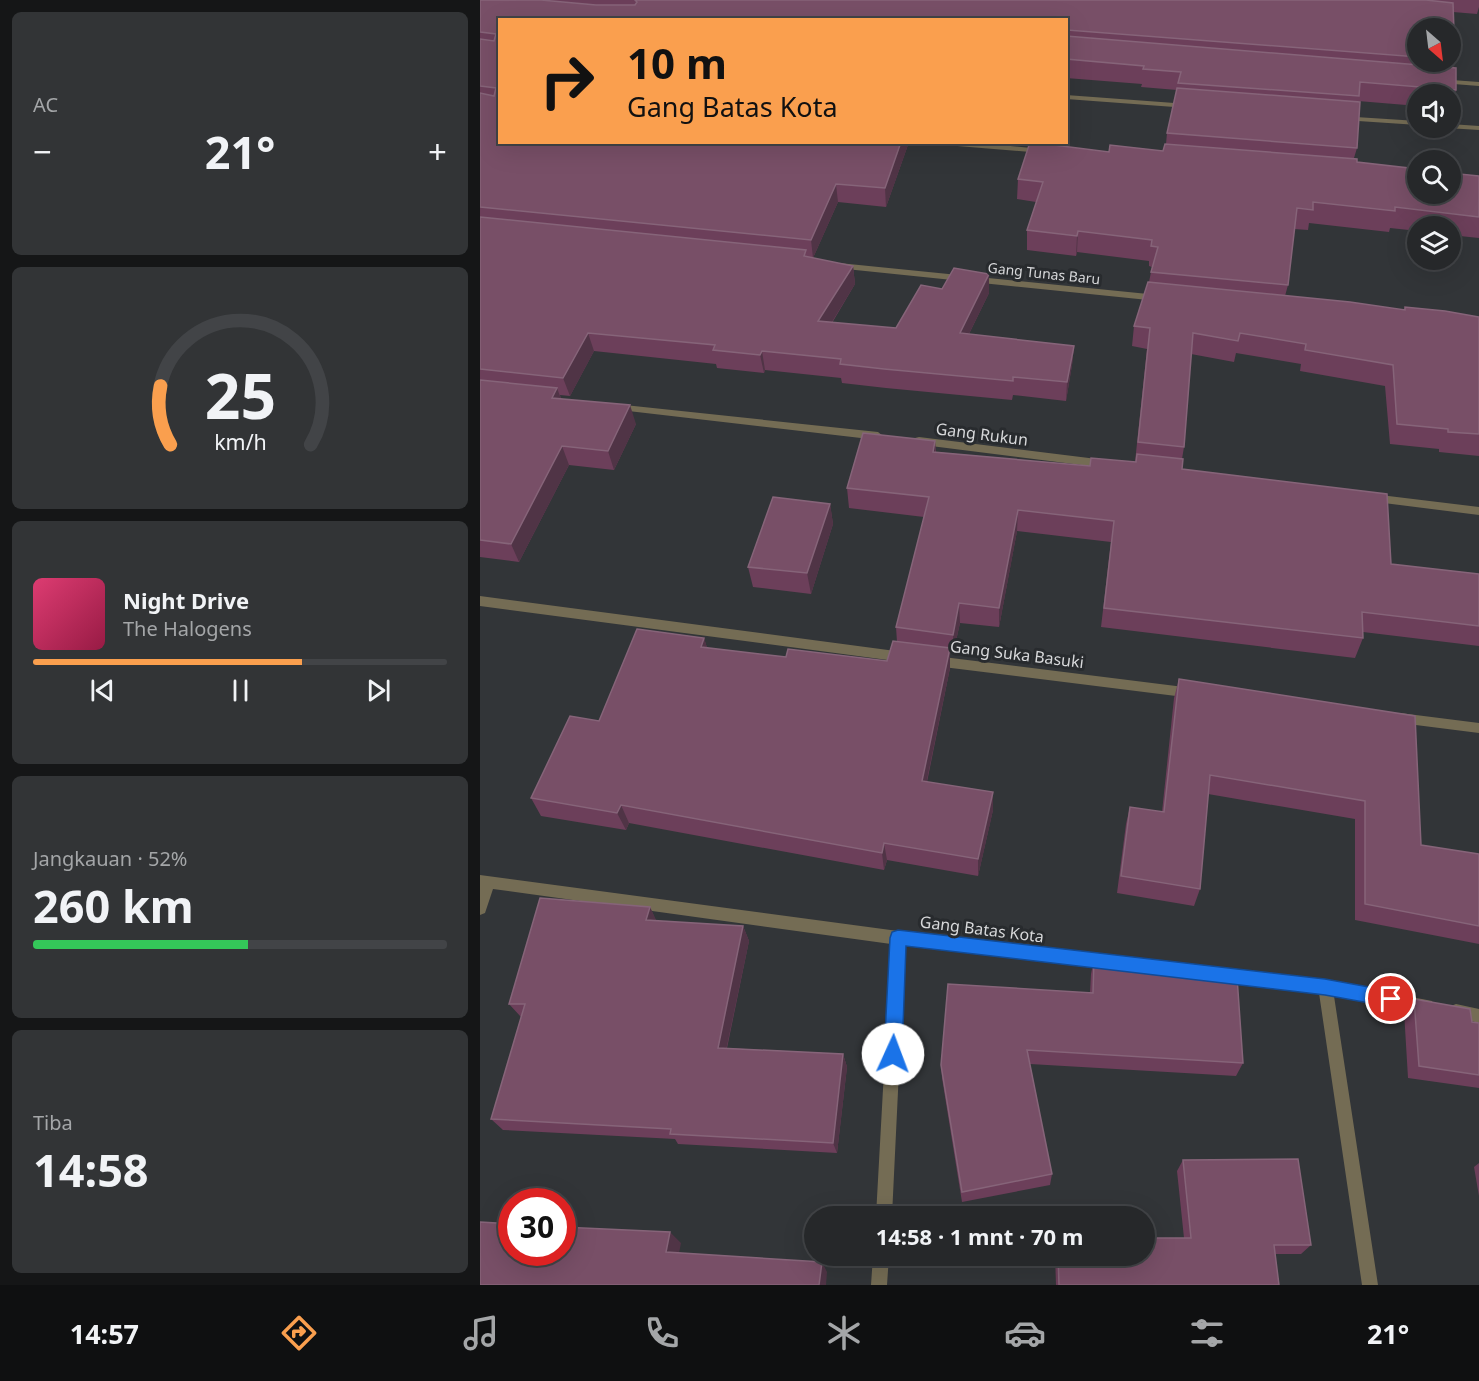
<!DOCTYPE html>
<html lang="id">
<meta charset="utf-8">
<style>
body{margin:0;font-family:"Noto Sans",sans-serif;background:#323436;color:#f1f3f6;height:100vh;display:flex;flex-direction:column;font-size:22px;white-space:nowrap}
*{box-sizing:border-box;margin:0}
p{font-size:20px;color:#a4a6a8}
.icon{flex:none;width:33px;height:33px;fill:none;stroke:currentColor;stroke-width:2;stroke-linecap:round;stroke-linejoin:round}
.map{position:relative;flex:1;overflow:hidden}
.details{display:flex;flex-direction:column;gap:12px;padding:12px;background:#151617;width:480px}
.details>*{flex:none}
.banner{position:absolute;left:18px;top:18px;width:570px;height:126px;border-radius:0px;box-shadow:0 6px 24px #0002,0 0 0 2px #424447;background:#fa9f4e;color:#111;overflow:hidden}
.needle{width:39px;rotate:152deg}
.tools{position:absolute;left:927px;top:18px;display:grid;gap:12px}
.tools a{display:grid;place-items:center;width:54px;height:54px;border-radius:50%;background:#26282a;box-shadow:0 6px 24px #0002,0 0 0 2px #424447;font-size:30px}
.speed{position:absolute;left:18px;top:1188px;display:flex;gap:12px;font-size:30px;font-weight:700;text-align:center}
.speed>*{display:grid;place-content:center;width:78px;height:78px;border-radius:50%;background:#26282a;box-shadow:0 6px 24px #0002,0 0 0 2px #424447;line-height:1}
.speed .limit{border:9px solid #d22;background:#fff;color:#111}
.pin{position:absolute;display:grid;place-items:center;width:51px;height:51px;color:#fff;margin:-26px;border:3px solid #fff;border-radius:50%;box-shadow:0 2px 6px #0007}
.me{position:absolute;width:66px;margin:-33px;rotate:2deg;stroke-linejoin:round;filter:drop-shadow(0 0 4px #0008)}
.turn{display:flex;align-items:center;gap:21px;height:126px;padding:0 30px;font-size:27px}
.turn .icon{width:78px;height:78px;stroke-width:2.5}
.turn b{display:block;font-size:42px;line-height:51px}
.big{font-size:45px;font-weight:700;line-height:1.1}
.details .card{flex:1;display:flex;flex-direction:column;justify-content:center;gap:9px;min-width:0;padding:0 21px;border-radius:9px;background:#323436}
.details .dial{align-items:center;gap:0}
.dial svg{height:156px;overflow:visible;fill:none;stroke:#424447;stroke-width:7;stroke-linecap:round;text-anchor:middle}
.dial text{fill:#f1f3f6;stroke:none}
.song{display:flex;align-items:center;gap:18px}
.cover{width:72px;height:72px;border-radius:9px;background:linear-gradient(135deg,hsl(340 70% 55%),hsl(340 70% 35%))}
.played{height:6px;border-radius:3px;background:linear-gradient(90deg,#fa9f4e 65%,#424447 65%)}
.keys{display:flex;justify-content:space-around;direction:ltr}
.heat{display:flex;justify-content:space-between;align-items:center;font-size:33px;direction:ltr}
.charge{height:9px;border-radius:4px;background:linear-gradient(90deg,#34c759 52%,#424447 0)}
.trip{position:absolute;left:324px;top:1206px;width:351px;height:60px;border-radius:30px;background:#26282a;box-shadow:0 6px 24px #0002,0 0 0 2px #424447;font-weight:700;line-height:60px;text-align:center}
.menu{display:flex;height:96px;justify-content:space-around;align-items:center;background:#0f1011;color:#a4a6a8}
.menu .icon{width:42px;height:42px}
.menu .active{color:#fa9f4e}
.menu b{font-size:27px;color:#f1f3f6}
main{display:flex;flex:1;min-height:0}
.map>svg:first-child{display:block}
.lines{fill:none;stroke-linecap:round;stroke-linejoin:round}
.minor{fill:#746c54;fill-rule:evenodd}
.wall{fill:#6c3f5a;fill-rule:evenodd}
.shaded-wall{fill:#503446}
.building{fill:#784f67;stroke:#866479;stroke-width:1.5}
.route{fill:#1a73e8;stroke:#114b97;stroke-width:1.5}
.labels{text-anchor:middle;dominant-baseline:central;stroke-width:6;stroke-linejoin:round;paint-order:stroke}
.far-street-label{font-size:14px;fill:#d7d8da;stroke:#282b2e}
.street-label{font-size:16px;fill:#d7d8da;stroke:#282b2e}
</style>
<main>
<section class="details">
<div class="card"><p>AC</p>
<div class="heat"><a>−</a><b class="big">21°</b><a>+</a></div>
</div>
<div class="card dial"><svg viewBox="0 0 100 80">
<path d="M14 69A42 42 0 1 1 86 69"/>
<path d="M14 69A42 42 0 0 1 9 39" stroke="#fa9f4e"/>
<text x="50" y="56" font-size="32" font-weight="700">25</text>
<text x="50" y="72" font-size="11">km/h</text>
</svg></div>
<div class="card">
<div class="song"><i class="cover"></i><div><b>Night Drive</b><p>The Halogens</p></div></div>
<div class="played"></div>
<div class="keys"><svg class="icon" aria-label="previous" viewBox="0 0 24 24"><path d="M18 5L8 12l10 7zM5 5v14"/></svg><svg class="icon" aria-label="pause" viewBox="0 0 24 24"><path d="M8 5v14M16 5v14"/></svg><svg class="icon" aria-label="next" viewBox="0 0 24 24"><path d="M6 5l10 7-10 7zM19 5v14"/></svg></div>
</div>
<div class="card"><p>Jangkauan · 52%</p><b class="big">260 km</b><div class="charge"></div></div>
<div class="card"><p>Tiba</p><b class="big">14:58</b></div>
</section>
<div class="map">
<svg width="999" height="1285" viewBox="0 0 999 1285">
<rect width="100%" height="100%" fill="#323538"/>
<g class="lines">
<path class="minor" d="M958 79 999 82V86L961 83H958Z
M586 95 708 104 712 106 708 108 586 99Z
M860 116 938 121V125L863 120H860Z
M970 124 999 126V130L967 128H970Z
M449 142H489L562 149 566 151 562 153 453 144Z
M359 263 678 295 683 298 678 301 356 268 354 266Z
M135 404 398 432 403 436 398 440 131 409V405Z
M439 437 625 460 630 464 625 468 435 444 434 441 435 438Z
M892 494 999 507V515L888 501 887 498Z
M0 596 423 652 427 654 429 657 427 660 423 662 0 606Z
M455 656 712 688 716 689 718 693 716 697 712 698 455 666 451 664 449 661 451 658Z
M920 713 999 723V733L920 723 916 722 914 718 916 714Z
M0 875 418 931 630 955 635 957 637 962 635 967 630 969 425 946 412 1216H396L411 944 13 889 5 913 0 915Z
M730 967 845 980 952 1001 954 1006 952 1011 947 1013 854 996 898 1285H882L839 993 730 981 725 979 723 974 725 969Z
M976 1004 999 1009V1023L971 1016 969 1011 971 1006Z
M393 1256H409L407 1285H391Z"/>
</g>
<path class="wall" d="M0 0H999V7L997 14 973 12 975 59 973 68 976 90 970 109V94H938V106L878 101 877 148 874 158 877 162 999 176V238L970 235V226H938V231L910 228 909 232 829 223 828 230 814 229 808 285 805 296 924 310 925 307 999 317V456L959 452V449L910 444 905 386 820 371 821 364 756 353 754 362 711 354 704 447 702 459V469L911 564 999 574V646L883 632V638L875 658 621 627 631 542 537 531 519 627 480 623 473 654 470 653V668L447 782 513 792V810L498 876 407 860 404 870 149 823 146 830 61 816 51 798 119 721 224 638 227 648 306 657 407 661 417 642 416 627 444 517 369 508 367 488 455 441 456 452 610 466 655 462 667 349 652 346 654 326 669 282 672 267 669 266V261L597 252 596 256 547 250V230L556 202 537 199 538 179 629 152 683 151 686 144 687 133 697 90 661 87 662 84 586 78V20H20V142H429L406 207 358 202 333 258 373 266 375 284 352 323 416 328 462 289 509 293 489 334 594 346 592 365 586 401 533 395 532 400 406 388 362 383 361 378 285 370 284 373 237 368 236 364 114 351 90 396 80 395 81 399 156 424 134 470 89 465 39 562 0 557ZM938 28H970V62H938Z
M350 504 353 524 331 594 273 587 268 567Z
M699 679 935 716 941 845 999 854V944L875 920V819L728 794 720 889 714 906 637 893 646 824 650 807 682 812 694 698Z
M170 907 176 921 263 926 269 941 247 1048 363 1054 367 1067 357 1153 198 1144 195 1139 23 1130 11 1119 41 1017 29 1004Z
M614 959 763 1063 756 1076 550 1064 572 1174 570 1185 482 1202 462 1078 461 1065 610 993 611 974Z
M934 999 992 1022 999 1023V1088L928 1078 924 1011Z
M703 1160 831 1245 821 1254H795L799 1285H576L575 1256H664L704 1238 697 1171Z
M999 1163V1196L994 1167Z"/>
<path class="shaded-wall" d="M421 142H429L406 207 405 188Z
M356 184 358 202 333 258 331 240Z
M598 231 597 252 596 256 597 236Z
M373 266 375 284 341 340 338 321Z
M509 274V293L480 352V333Z
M108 333 114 351 90 396 83 378Z
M594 346 592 365 586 401 587 382Z
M282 351 285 370 284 373 280 355Z
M77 388 84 407 72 398Z
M150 405 156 424 134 470 128 451Z
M455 441 456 462 453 452Z
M82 446 89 465 39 562 31 544Z
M350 504 353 524 331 594 327 573Z
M538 510 537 531 519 627V608Z
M479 603 480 623 473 654V635Z
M224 638 230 657 221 647Z
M470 648V668L443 799 442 781Z
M513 792V810L498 876V859Z
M141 805 149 823 146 830 137 813Z
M404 843 407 860 404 870 402 853Z
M170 907 177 922 166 920Z
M263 926 269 941 244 1060 238 1048Z
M363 1054 367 1067 357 1153 353 1143Z
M190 1232 201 1243 197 1263 186 1252Z
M342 1262 347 1272 346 1285H339Z"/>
<path class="building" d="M0 0H61L116 5H155L157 2 155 0H946L973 3 975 59H970V28H938V57L587 30 586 32V20H20V142H421L405 188 356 184 331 240 0 207V93L14 96 16 88 0 86V39L14 41 16 34 0 32Z
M586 36 976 68V90L880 82 879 96 698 83 701 72 663 69 664 66 586 59Z
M697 88 880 102 877 148 687 133Z
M550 142 629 152 630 145 683 151 685 144 877 159V162L938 169V194H970V173L999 176V217L915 207V211L833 202V210L817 208 808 285 671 272 678 247 671 246 672 240 598 231 597 236 547 230 563 182 538 179Z
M0 217 326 250 324 256 373 266 338 321 416 328 441 285 462 289 474 268 509 274 480 333 594 346 587 382 533 377V381L404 369 360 364 361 359 282 351 280 355 233 350 235 345 108 333 83 378 0 369Z
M668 282 870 302 925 310V307L965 311 999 317V434L968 432V429L917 424 913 365 825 350 826 344 760 333 758 341 713 333 704 447 658 442 670 328 654 326Z
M0 380 77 388 72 398 150 405 128 451 82 446 31 544 0 540Z
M383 433 455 441 453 452 610 466 611 458 656 462 657 454 703 459 702 469 907 494 911 564 999 574V626L882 612 883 638 624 608 634 521 538 510 519 608 479 603 473 635 416 627 449 497 367 488Z
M293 497 350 504 327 573 268 567Z
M157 629 224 638 221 647 306 657 308 649 407 661 413 641 470 648 442 781 513 792 498 859 404 843 402 853 141 805 137 813 51 798 90 716 119 721Z
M699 679 935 716 941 845 999 854V926L885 904V801L730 775 720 889 641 876 650 807 684 812Z
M60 898 170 907 166 920 263 926 238 1048 363 1054 353 1143 190 1134 191 1129 11 1119 45 1004H29Z
M614 959 757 977 763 1063 547 1050 572 1174 482 1192 461 1065 468 984 613 993Z
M934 999 990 1009 992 1022 999 1023V1075L939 1066Z
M818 1159 831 1245H794L799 1285H579L578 1256H664V1238H711L703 1160Z
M0 1222 32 1224V1252H82V1227L190 1232 186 1252 342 1262 339 1285H0Z"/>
<path class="route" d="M418 930 845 979 911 991 917 994 919 999 917 1005 911 1007 845 995 426 946 422 1054 419 1060 413 1062 407 1060 404 1054 410 938 412 932Z"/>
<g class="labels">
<g class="far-street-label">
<text transform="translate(564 273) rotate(6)">Gang Tunas Baru</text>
</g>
<g class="street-label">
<text transform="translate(502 434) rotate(7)">Gang Rukun</text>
<text transform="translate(537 654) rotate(7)">Gang Suka Basuki</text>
<text transform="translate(502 929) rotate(7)">Gang Batas Kota</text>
</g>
</g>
</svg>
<div class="tools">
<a><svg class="needle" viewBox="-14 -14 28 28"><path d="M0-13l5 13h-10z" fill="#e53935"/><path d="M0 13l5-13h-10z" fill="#a4a6a8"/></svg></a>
<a><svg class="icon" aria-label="sound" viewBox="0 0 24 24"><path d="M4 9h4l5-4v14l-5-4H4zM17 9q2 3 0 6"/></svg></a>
<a><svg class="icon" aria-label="search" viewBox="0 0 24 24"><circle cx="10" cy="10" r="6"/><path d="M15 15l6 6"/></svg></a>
<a><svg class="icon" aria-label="layers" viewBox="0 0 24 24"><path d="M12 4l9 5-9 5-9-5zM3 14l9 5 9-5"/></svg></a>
</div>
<div class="speed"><div class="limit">30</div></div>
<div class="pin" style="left:911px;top:999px;background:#d93025"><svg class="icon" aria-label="arrive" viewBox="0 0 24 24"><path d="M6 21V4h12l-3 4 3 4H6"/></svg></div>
<svg class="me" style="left:413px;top:1054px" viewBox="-20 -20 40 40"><circle r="19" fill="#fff"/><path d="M0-13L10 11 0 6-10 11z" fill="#1a73e8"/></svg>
<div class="trip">14:58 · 1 mnt · 70 m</div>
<div class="banner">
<div class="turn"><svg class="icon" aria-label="right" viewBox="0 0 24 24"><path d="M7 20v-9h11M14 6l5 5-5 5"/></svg><div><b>10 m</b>Gang Batas Kota</div></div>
</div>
</div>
</main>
<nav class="menu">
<b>14:57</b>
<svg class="icon active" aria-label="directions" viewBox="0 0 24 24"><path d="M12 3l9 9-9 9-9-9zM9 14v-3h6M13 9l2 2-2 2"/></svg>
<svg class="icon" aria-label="music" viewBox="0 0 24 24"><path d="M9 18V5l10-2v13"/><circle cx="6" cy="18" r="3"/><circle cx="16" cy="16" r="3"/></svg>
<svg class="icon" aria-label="phone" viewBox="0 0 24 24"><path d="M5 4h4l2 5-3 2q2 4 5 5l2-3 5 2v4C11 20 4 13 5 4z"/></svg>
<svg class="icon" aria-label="climate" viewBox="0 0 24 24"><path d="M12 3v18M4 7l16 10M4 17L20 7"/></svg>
<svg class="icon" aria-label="car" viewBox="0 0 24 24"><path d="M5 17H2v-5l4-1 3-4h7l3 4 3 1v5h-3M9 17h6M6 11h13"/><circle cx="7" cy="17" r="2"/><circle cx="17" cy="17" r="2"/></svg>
<svg class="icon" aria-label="filters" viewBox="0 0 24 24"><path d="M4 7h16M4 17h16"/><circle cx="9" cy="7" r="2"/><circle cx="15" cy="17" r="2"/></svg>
<b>21°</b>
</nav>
